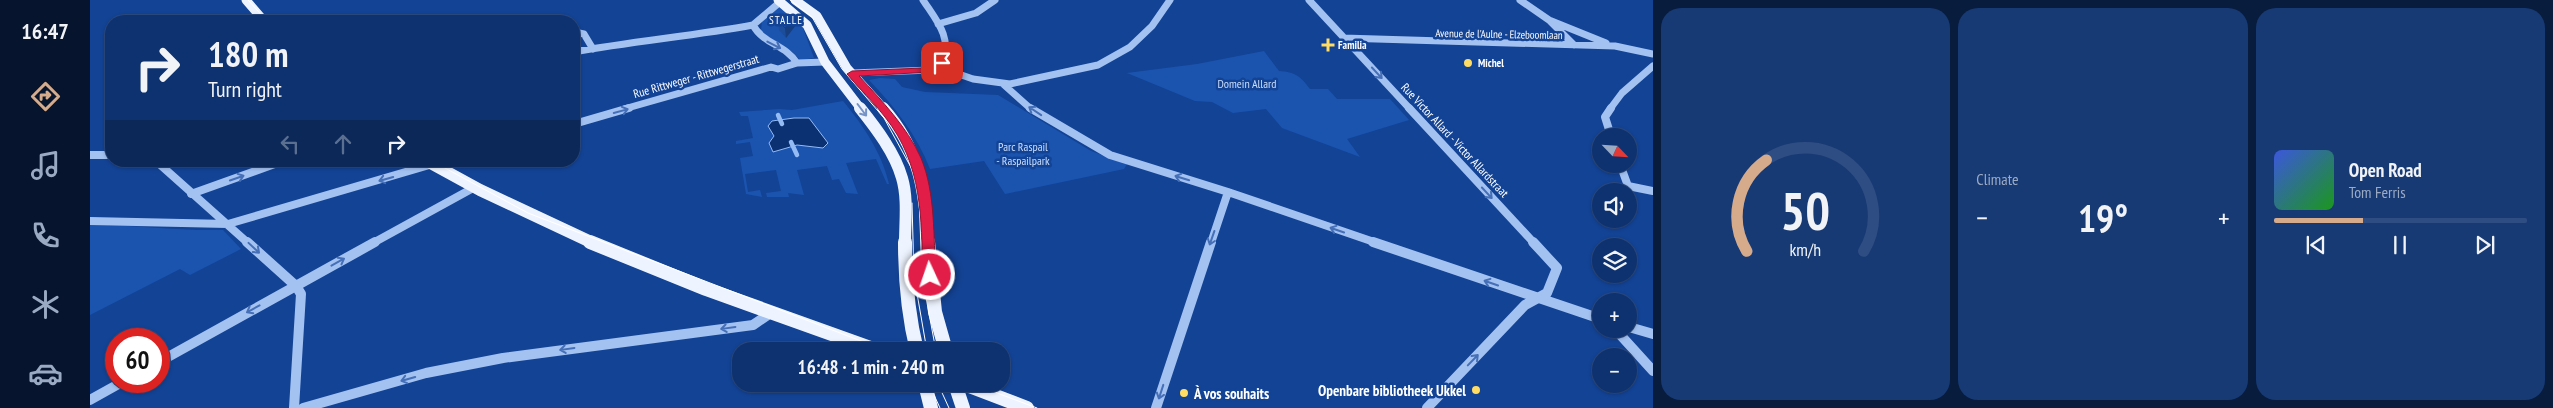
<!DOCTYPE html>
<meta charset="utf-8">
<style>
body{margin:0;font-family:"PT Sans Narrow",sans-serif;background:#173a75;color:#f1f3f6;height:100vh;display:flex;flex-direction:column;font-size:19px;white-space:nowrap}
*{box-sizing:border-box;margin:0}
p{font-size:16px;color:#9baac3}
.icon{flex:none;width:28px;height:28px;fill:none;stroke:currentColor;stroke-width:2;stroke-linecap:round;stroke-linejoin:round}
.map{position:relative;flex:1;overflow:hidden}
.drawer{display:flex;flex-direction:column;gap:8px;padding:8px;background:#081c3e;width:900px}
.drawer>*{flex:none}
.banner{position:absolute;left:15px;top:15px;width:475px;height:152px;border-radius:20px;box-shadow:0 1px 4px #0004,0 0 0 1px #2e4d83;background:#0e3270;color:#f1f3f6;overflow:hidden}
.needle{width:32px;rotate:115deg}
.buttons{position:absolute;left:1502px;top:128px;display:grid;gap:10px}
.buttons a{display:grid;place-items:center;width:45px;height:45px;border-radius:50%;background:#0e3270;box-shadow:0 1px 4px #0004,0 0 0 1px #2e4d83;font-size:25px}
.speed{position:absolute;left:15px;top:328px;display:flex;gap:10px;font-size:25px;font-weight:700;text-align:center}
.speed>*{display:grid;place-content:center;width:65px;height:65px;border-radius:50%;background:#0e3270;box-shadow:0 1px 4px #0004,0 0 0 1px #2e4d83;line-height:1}
.speed .limit{border:8px solid #d22;background:#fff;color:#111}
.pin{position:absolute;display:grid;place-items:center;width:42px;height:42px;color:#fff;margin:-21px;border-radius:10px;box-shadow:0 2px 8px #0006}
.me{position:absolute;width:55px;margin:-28px;rotate:357deg;stroke-linejoin:round;filter:drop-shadow(0 0 4px #0008)}
.turn{display:flex;align-items:center;gap:18px;height:105px;padding:0 20px;font-size:22px}
.turn .icon{width:65px;height:65px;stroke-width:2.5}
.turn b{display:block;font-size:35px;line-height:42px}
.lanes{display:flex;align-items:center;height:48px;padding:0 20px;background:#0003;justify-content:center;gap:25px;direction:ltr}
.lanes .off{opacity:.35}
.big{font-size:38px;font-weight:700;line-height:1.1}
.drawer .widget{flex:1;display:flex;flex-direction:column;justify-content:center;gap:8px;min-width:0;padding:0 18px;border-radius:20px;background:#173a75}
.drawer .dial{align-items:center;gap:0}
.dial svg{height:130px;overflow:visible;fill:none;stroke:#2e4d83;stroke-width:7;stroke-linecap:round;text-anchor:middle}
.dial text{fill:#f1f3f6;stroke:none}
.song{display:flex;align-items:center;gap:15px}
.cover{width:60px;height:60px;border-radius:8px;background:linear-gradient(135deg,hsl(230 70% 55%),hsl(120 70% 35%))}
.played{height:5px;border-radius:2px;background:linear-gradient(90deg,#d6ab8b 35%,#2e4d83 35%)}
.keys{display:flex;justify-content:space-around;direction:ltr}
.heat{display:flex;justify-content:space-between;align-items:center;font-size:28px;direction:ltr}
.drawer .tiles{flex:1;display:grid;gap:8px;grid-template-columns:repeat(3,1fr)}
.trip{position:absolute;left:642px;top:342px;width:278px;height:50px;border-radius:20px;background:#0e3270;box-shadow:0 1px 4px #0004,0 0 0 1px #2e4d83;font-weight:700;line-height:50px;text-align:center}
main{display:flex;flex:1;min-height:0}
.tabs{display:flex;flex-direction:column;width:90px;justify-content:space-around;align-items:center;background:#06142d;color:#9baac3}
.tabs .icon{width:35px;height:35px}
.tabs .on{color:#d6ab8b}
.tabs b{font-size:22px;color:#f1f3f6}
.map>svg:first-child{display:block}
.green{fill:#1b54af}
.water{fill:#0c3172;stroke:#95bbf5}
.lines{fill:none;stroke-linecap:round;stroke-linejoin:round}
.stream{stroke:#95bbf5;stroke-width:4.5}
.minor-far2{stroke:#a3c2f2;stroke-width:7}
.minor-far1{stroke:#a3c2f2;stroke-width:8}
.minor{stroke:#a3c2f2;stroke-width:10}
.major-far2{stroke:#eef4ff;stroke-width:9}
.major-far1{stroke:#eef4ff;stroke-width:12}
.major{stroke:#eef4ff;stroke-width:14}
.tram{stroke:#fff;stroke-width:1}
.wall{fill:#1c4d9b}
.shaded-wall{fill:#173e7e}
.building{fill:#2159b4;stroke:#173e7e}
.oneway{stroke:#456fb6}
.oneway2{stroke:#7693c5}
.route{fill:#e11d48;stroke:#92132f}
.poi-dot{fill:#ffdd64;stroke:#134395;stroke-width:2}
.labels{text-anchor:middle;dominant-baseline:central;stroke-width:5;stroke-linejoin:round;paint-order:stroke}
.far-neighbourhood-label{font-size:11px;letter-spacing:1px;fill:#fff;stroke:#134395}
.far-street-label{font-size:11px;fill:#fff;stroke:#134395}
.far-poi-label{font-size:11px;font-weight:bold;fill:#fff;stroke:#134395;text-anchor:start}
.street-label{font-size:12px;fill:#fff;stroke:#134395}
.park-label{font-size:12px;fill:#cbdefd;stroke:#134395}
.near-poi-label{font-size:15px;font-weight:bold;fill:#fff;stroke:#134395;text-anchor:end}
</style>
<main>
<nav class="tabs">
<b>16:47</b>
<svg class="icon on" aria-label="directions" viewBox="0 0 24 24"><path d="M12 3l9 9-9 9-9-9zM9 14v-3h6M13 9l2 2-2 2"/></svg>
<svg class="icon" aria-label="music" viewBox="0 0 24 24"><path d="M9 18V5l10-2v13"/><circle cx="6" cy="18" r="3"/><circle cx="16" cy="16" r="3"/></svg>
<svg class="icon" aria-label="phone" viewBox="0 0 24 24"><path d="M5 4h4l2 5-3 2q2 4 5 5l2-3 5 2v4C11 20 4 13 5 4z"/></svg>
<svg class="icon" aria-label="climate" viewBox="0 0 24 24"><path d="M12 3v18M4 7l16 10M4 17L20 7"/></svg>
<svg class="icon" aria-label="car" viewBox="0 0 24 24"><path d="M5 17H2v-5l4-1 3-4h7l3 4 3 1v5h-3M9 17h6M6 11h13"/><circle cx="7" cy="17" r="2"/><circle cx="17" cy="17" r="2"/></svg>
</nav>
<div class="map">
<svg width="1563" height="408" viewBox="0 0 1563 408">
<rect width="100%" height="100%" fill="#134395"/>
<path class="green" d="M687 6H691L710 20 724 58 710 60C701 47 683 42 671 31L672 21Z
M1174 51 1189 71C1205 72 1210 76 1220 89H1238L1247 99H1300L1319 120 1257 139 1270 157 1192 128 1176 109 1143 113 1122 102 1105 101 1037 73 1107 64Z
M790 78 805 79 812 87 835 92 908 95 1001 151 1037 164 1034 169 915 194 894 161 840 169C827 135 804 106 779 80Z
M753 101C773 125 792 153 799 184H797L786 159 756 163 768 194 756 193 749 179 742 180 737 166 707 170 714 195 698 193 699 197H677L676 193 691 191 686 170 655 174 658 192 670 190 672 197 656 194 650 158 663 156 660 142 646 144V141L663 138 658 116H651L649 112 689 109 702 110Z
M0 225C44 225 88 231 133 230L151 249 100 275 90 269 0 315Z"/>
<path class="water" d="M704 118H719L738 143 733 148 707 145 683 152 679 143 684 136 678 126 682 121Z"/>
<g class="lines">
<path class="stream" d="M688 115 692 124
M701 142 707 155"/>
<path class="minor-far2" d="M833 0C846 20 863 38 852 63
M1219 0 1320 109
M1430 0 1459 20
M690 2 663 25C673 44 696 45 707 63
M848 24 886 13 905 0
M484 32 494 34 503 49
M1253 38 1525 46 1563 54
M1484 45 1459 20 1516 43
M484 52C544 41 603 36 663 25
M852 63 860 66V71L850 73 841 70 842 64Z
M484 71 485 73
M860 71 883 79 920 84 1008 65 1040 47 1062 26 1080 0
M762 73 841 70
M913 84 941 109
M534 109 681 67 688 69 707 63 735 62
M1520 109 1532 93 1563 66"/>
<path class="minor-far1" d="M940 108 1020 155 1138 192 1287 243
M1319 108 1444 243
M484 124 539 108
M1521 136 1515 117 1521 108
M0 155H21
M66 161 158 243
M1530 164 1538 186 1563 191
M101 194 193 161
M0 221 138 224 353 161
M283 243 385 187
M1121 243 1138 192"/>
<path class="minor" d="M157 242 206 286 211 294 204 408
M1283 242 1511 319
M1539 327 1563 334
M1525 329 1563 371
M69 362 285 242
M0 400 34 381
M213 408 336 373 413 358 663 325 682 312
M1066 408 1121 242
M1337 408 1435 305 1457 293 1467 268 1443 242"/>
<path class="major-far2" d="M156 0 174 21
M688 0 717 25 735 62 771 109
M705 0 727 16 757 68 794 109"/>
<path class="major-far1" d="M770 108C786 128 805 153 812 178 818 198 815 222 815 243
M793 108C829 148 835 192 838 243
M337 161 390 190 503 243"/>
<path class="major" d="M500 242 616 289 789 351
M815 242C815 279 818 315 827 351
M838 242 845 312 856 351
M835 384 841 408
M865 384 873 408
M874 384 937 408"/>
<path class="tram" d="M158 0 177 21
M700 0 722 17 752 69 794 118 823 171 829 195 832 276 846 351
M342 161 438 213 797 351
M822 203 824 276 837 351
M839 384 850 408
M848 384 859 408
M865 384 888 393
M883 384 947 408"/>
</g>
<path class="wall" d="M688 21 706 25 696 38 689 30Z"/>
<path class="shaded-wall" d="M706 15V25L696 38 695 28Z"/>
<path class="building" d="M689 14 706 15 695 28 688 21Z"/>
<defs><path id="oneway-shaft" d="M-6 0H5M1.5-3L5.5 0L1.5 3" fill="none" stroke-width="1.6" stroke-linecap="round" stroke-linejoin="round" transform="scale(1.25)"/></defs>
<g class="oneway">
<use href="#oneway-shaft" transform="translate(684 45) rotate(27)"/>
<use href="#oneway-shaft" transform="translate(1287 73) rotate(47)"/>
<use href="#oneway-shaft" transform="translate(531 111) rotate(-15)"/>
<use href="#oneway-shaft" transform="translate(945 111) rotate(-146)"/>
<use href="#oneway-shaft" transform="translate(147 178) rotate(-19)"/>
<use href="#oneway-shaft" transform="translate(1092 178) rotate(-163)"/>
<use href="#oneway-shaft" transform="translate(296 179) rotate(164)"/>
<use href="#oneway-shaft" transform="translate(1397 193) rotate(47)"/>
<use href="#oneway-shaft" transform="translate(1247 230) rotate(-161)"/>
<use href="#oneway-shaft" transform="translate(1122 238) rotate(109)"/>
<use href="#oneway-shaft" transform="translate(164 248) rotate(43)"/>
<use href="#oneway-shaft" transform="translate(248 262) rotate(-29)"/>
<use href="#oneway-shaft" transform="translate(1401 283) rotate(-161)"/>
<use href="#oneway-shaft" transform="translate(163 309) rotate(151)"/>
<use href="#oneway-shaft" transform="translate(638 328) rotate(172)"/>
<use href="#oneway-shaft" transform="translate(477 349) rotate(172)"/>
<use href="#oneway-shaft" transform="translate(1383 360) rotate(-46)"/>
<use href="#oneway-shaft" transform="translate(318 379) rotate(164)"/>
<use href="#oneway-shaft" transform="translate(1071 392) rotate(108)"/>
</g>
<use class="oneway2" href="#oneway-shaft" transform="translate(772 110) rotate(53)"/>
<path class="route" d="M852 60 856 63 855 65 846 66 844 71 841 72 769 76C792 101 817 127 831 158 846 194 843 237 846 275L840 279 833 275C831 217 833 165 795 117 784 102 769 89 757 74L762 71 833 68H837L839 63Z"/>
<g class="poi-dot">
<path d="M1235.5 37.5h5v5h5v5h-5v5h-5v-5h-5v-5h5z"/>
<circle cx="1378" cy="63" r="5"/>
<circle cx="1386" cy="390" r="5"/>
<circle cx="1094" cy="393" r="5"/>
</g>
<g class="labels">
<g class="far-neighbourhood-label">
<text x="696" y="20">STALLE</text>
</g>
<g class="far-street-label">
<text transform="translate(1409 34) rotate(1)">Avenue de l'Aulne - Elzeboomlaan</text>
</g>
<g class="far-poi-label">
<text x="1248" y="45">Familia</text>
<text x="1388" y="63">Michel</text>
</g>
<g class="street-label">
<text transform="translate(606 76) rotate(-16)">Rue Rittweger - Rittwegerstraat</text>
<text transform="translate(1365 140) rotate(47)">Rue Victor Allard - Victor Allardstraat</text>
</g>
<g class="park-label">
<text x="1157" y="83">Domein Allard</text>
<text x="933" y="146">Parc Raspail<tspan x="933" dy="14">- Raspailpark</tspan></text>
</g>
<g class="near-poi-label">
<text x="1376" y="390">Openbare bibliotheek Ukkel</text>
<text x="1104" y="393" text-anchor="start">À vos souhaits</text>
</g>
</g>
</svg>
<div class="buttons">
<a><svg class="needle" viewBox="-14 -14 28 28"><path d="M0-13l5 13h-10z" fill="#e53935"/><path d="M0 13l5-13h-10z" fill="#9baac3"/></svg></a>
<a><svg class="icon" aria-label="sound" viewBox="0 0 24 24"><path d="M4 9h4l5-4v14l-5-4H4zM17 9q2 3 0 6"/></svg></a>
<a><svg class="icon" aria-label="layers" viewBox="0 0 24 24"><path d="M12 4l9 5-9 5-9-5zM3 14l9 5 9-5"/></svg></a>
<a>+</a>
<a>−</a>
</div>
<div class="speed"><div class="limit">60</div></div>
<div class="pin" style="left:852px;top:63px;background:#d93025"><svg class="icon" aria-label="arrive" viewBox="0 0 24 24"><path d="M6 21V4h12l-3 4 3 4H6"/></svg></div>
<svg class="me" style="left:840px;top:275px" viewBox="-20 -20 40 40"><circle r="17" fill="#e11d48" stroke="#fff" stroke-width="3"/><path d="M0-11L8 9 0 5-8 9z" fill="#fff"/></svg>
<div class="trip">16:48 · 1 min · 240 m</div>
<div class="banner">
<div class="turn"><svg class="icon" aria-label="right" viewBox="0 0 24 24"><path d="M7 20v-9h11M14 6l5 5-5 5"/></svg><div><b>180 m</b>Turn right</div></div>
<div class="lanes"><svg class="icon off" aria-label="left" viewBox="0 0 24 24"><path d="M17 20v-9H6M10 6l-5 5 5 5"/></svg><svg class="icon off" aria-label="ahead" viewBox="0 0 24 24"><path d="M12 20V5M6 11l6-6 6 6"/></svg><svg class="icon" aria-label="right" viewBox="0 0 24 24"><path d="M7 20v-9h11M14 6l5 5-5 5"/></svg></div>
</div>
</div>
<section class="drawer">
<div class="tiles">
<div class="widget dial"><svg viewBox="0 0 100 80">
<path d="M14 69A42 42 0 1 1 86 69"/>
<path d="M14 69A42 42 0 0 1 26 13" stroke="#d6ab8b"/>
<text x="50" y="56" font-size="32" font-weight="700">50</text>
<text x="50" y="72" font-size="11">km/h</text>
</svg></div>
<div class="widget"><p>Climate</p>
<div class="heat"><a>−</a><b class="big">19°</b><a>+</a></div>
</div>
<div class="widget">
<div class="song"><i class="cover"></i><div><b>Open Road</b><p>Tom Ferris</p></div></div>
<div class="played"></div>
<div class="keys"><svg class="icon" aria-label="previous" viewBox="0 0 24 24"><path d="M18 5L8 12l10 7zM5 5v14"/></svg><svg class="icon" aria-label="pause" viewBox="0 0 24 24"><path d="M8 5v14M16 5v14"/></svg><svg class="icon" aria-label="next" viewBox="0 0 24 24"><path d="M6 5l10 7-10 7zM19 5v14"/></svg></div>
</div>
</div>
</section>
</main>
